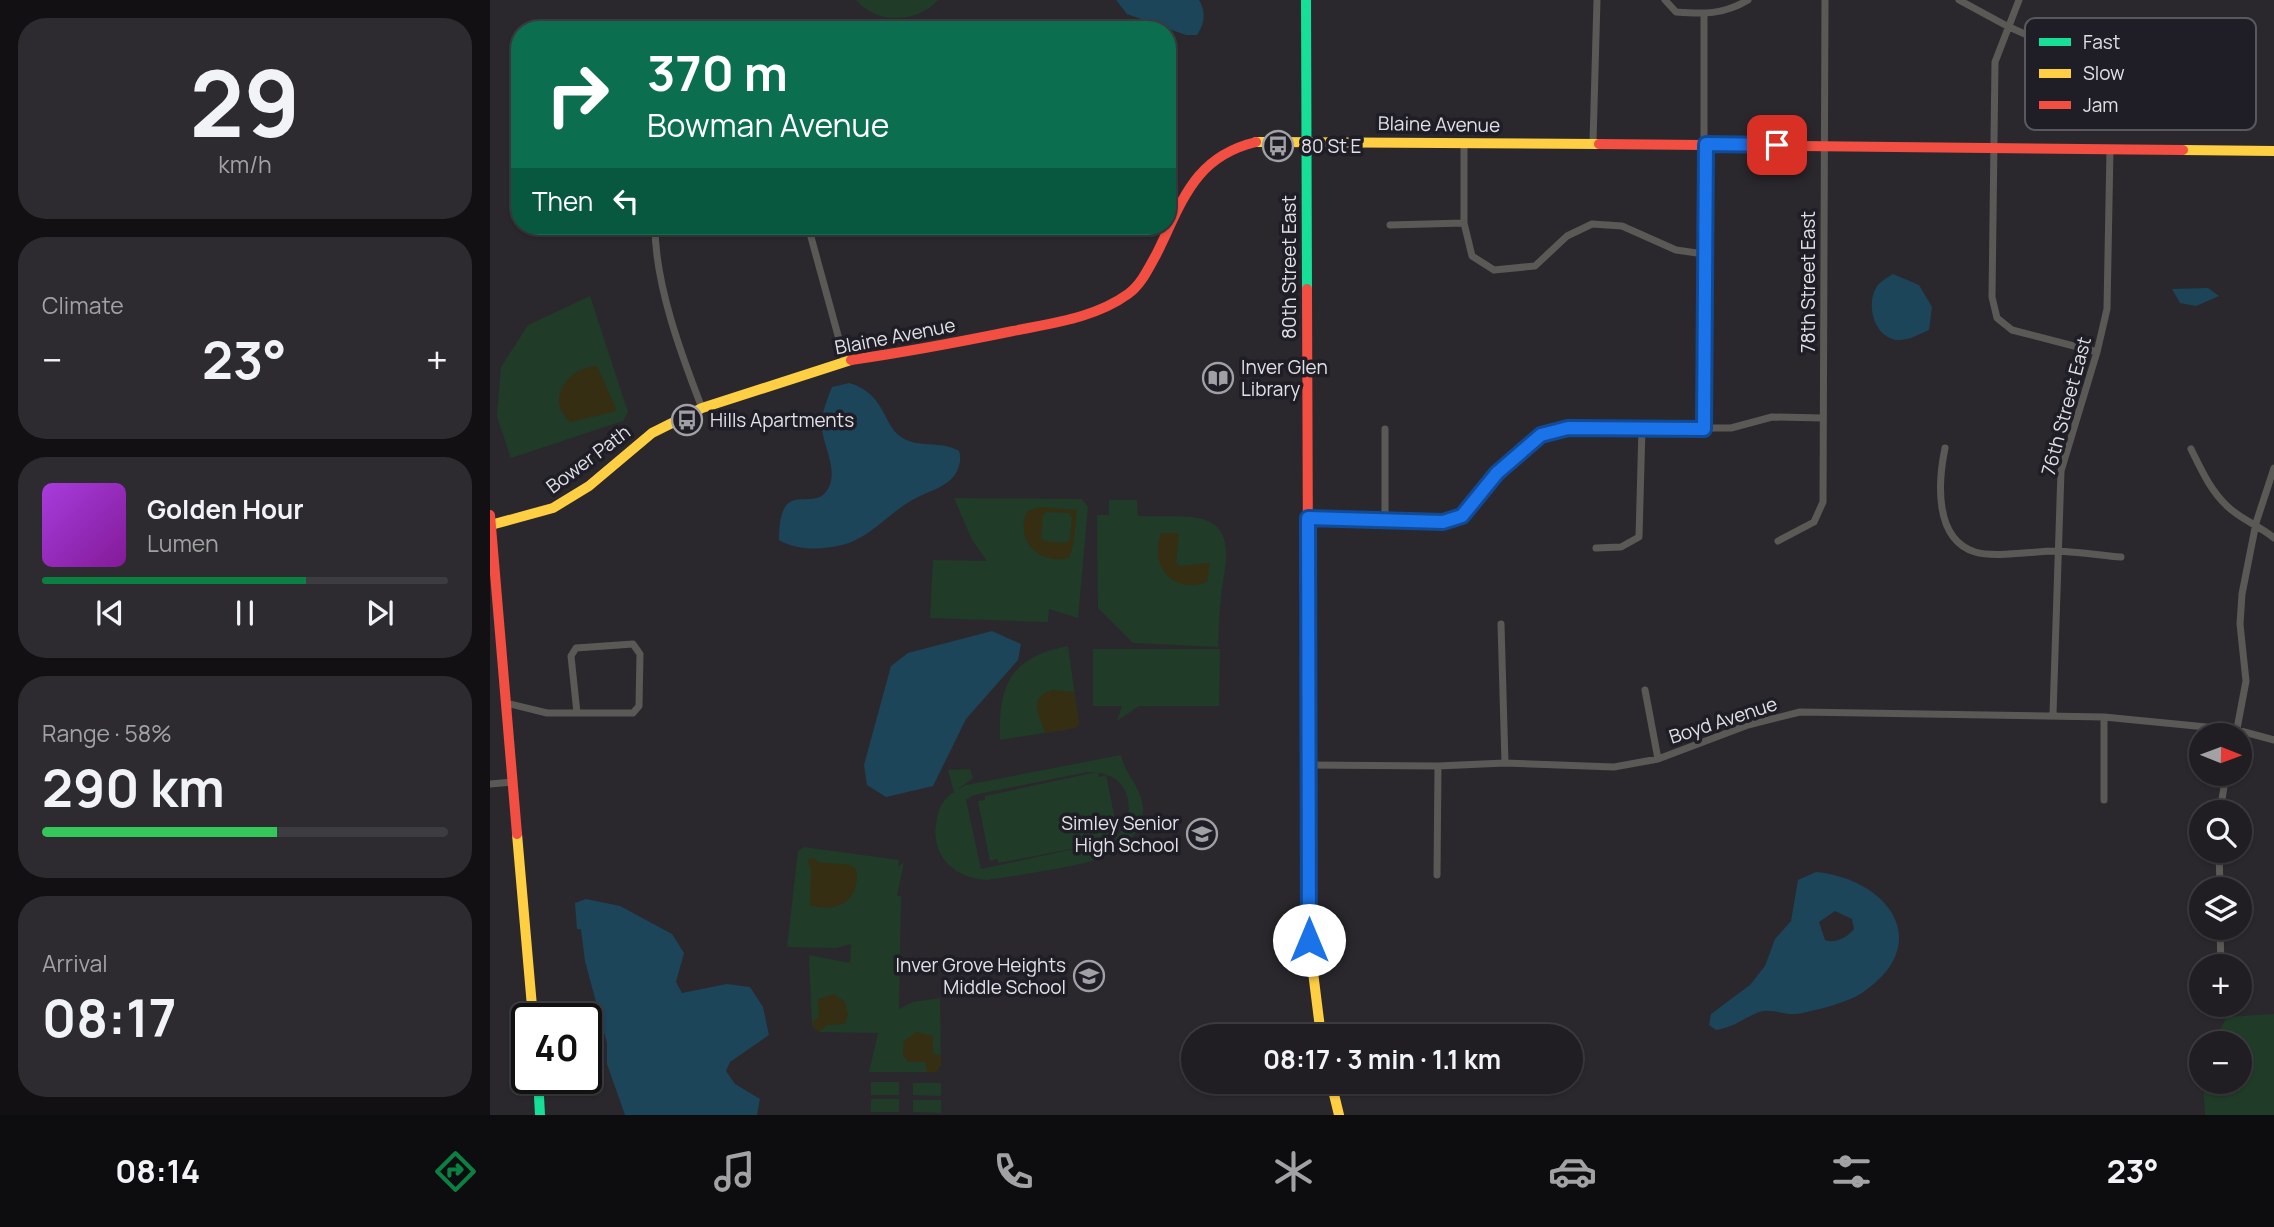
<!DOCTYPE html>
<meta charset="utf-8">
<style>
body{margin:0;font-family:Manrope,sans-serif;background:#2d2b2f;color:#f1f3f6;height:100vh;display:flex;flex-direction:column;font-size:26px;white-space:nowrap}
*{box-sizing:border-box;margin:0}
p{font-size:23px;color:#a2a2a5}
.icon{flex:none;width:38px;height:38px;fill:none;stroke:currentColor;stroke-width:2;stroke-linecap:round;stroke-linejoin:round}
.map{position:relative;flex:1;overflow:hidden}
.details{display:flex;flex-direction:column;gap:18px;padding:18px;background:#121013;width:490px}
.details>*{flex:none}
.guide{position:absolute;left:21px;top:21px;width:665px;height:214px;border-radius:28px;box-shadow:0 2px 5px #0004,0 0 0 2px #3d3c40;background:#0b6e4f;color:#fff;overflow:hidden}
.needle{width:46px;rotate:91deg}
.controls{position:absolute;left:1699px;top:723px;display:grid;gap:14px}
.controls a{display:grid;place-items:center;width:63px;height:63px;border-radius:50%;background:#201e22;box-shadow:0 2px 5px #0004,0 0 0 2px #3d3c40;font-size:35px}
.speed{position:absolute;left:21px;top:1003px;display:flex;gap:14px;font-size:35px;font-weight:700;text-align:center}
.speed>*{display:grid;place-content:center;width:91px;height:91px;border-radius:50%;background:#201e22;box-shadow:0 2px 5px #0004,0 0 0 2px #3d3c40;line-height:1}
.speed .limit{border:4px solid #111;border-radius:10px;background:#fff;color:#111}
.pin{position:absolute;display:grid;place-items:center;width:60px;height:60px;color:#fff;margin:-30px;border-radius:14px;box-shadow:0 4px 10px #0006}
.me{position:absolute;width:77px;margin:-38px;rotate:0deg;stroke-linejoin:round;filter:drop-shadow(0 0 5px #0008)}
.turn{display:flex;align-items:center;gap:24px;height:147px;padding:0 21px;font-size:32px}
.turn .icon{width:91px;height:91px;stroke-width:2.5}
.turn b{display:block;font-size:49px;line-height:60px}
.then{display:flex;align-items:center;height:66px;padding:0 21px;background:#0003;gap:14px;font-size:26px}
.big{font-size:52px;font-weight:700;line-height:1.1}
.details .card{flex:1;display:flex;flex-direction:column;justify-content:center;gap:10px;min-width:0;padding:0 24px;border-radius:28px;background:#2d2b2f}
.details .dial{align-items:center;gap:0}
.dial b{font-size:91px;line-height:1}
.song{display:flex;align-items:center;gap:21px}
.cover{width:84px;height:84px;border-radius:10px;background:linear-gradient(135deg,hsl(280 70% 55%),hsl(290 70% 35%))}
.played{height:7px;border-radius:4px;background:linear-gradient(90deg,#0b8043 65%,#3d3c40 65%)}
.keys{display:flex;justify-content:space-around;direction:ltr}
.heat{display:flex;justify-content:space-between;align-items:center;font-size:38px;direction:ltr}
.charge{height:10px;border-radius:5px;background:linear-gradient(90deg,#34c759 58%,#3d3c40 0)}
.trip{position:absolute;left:691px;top:1024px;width:402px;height:70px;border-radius:35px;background:#201e22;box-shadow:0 2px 5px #0004,0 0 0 2px #3d3c40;font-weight:700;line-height:70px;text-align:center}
.tabs{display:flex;height:112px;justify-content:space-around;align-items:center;background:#0d0c0e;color:#a2a2a5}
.tabs .icon{width:49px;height:49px}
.tabs .active{color:#0b8043}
.tabs b{font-size:32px;color:#f1f3f6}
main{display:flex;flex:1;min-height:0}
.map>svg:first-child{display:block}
.green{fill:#203b28;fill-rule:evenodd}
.sand{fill:#352e12;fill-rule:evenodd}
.water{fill:#1c455a;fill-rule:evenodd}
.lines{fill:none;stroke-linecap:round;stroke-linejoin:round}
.street{stroke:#5b5956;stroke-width:7}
.fast{stroke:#16e098;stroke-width:10}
.slow{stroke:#ffcf43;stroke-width:10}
.jam{stroke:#f24e42;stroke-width:10}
.route-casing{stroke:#114b97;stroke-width:18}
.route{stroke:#1a73e8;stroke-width:12}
.labels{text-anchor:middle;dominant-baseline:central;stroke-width:7;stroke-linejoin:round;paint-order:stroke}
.street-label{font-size:19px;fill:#e1e0e6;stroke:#1f1d25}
.poi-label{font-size:19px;fill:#e1e0e6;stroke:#1f1d25;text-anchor:start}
.key{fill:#1f1d25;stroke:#59585f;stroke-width:2}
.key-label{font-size:19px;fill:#e1e0e6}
</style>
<main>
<section class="details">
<div class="card dial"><b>29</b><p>km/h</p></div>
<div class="card"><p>Climate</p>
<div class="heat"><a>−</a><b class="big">23°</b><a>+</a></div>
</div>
<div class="card">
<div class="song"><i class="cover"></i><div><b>Golden Hour</b><p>Lumen</p></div></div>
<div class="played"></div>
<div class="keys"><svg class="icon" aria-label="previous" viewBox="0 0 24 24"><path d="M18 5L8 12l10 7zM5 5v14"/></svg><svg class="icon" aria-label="pause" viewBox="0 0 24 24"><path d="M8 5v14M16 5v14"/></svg><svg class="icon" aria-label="next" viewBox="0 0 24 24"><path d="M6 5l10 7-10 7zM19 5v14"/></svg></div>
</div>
<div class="card"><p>Range · 58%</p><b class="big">290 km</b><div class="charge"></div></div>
<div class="card"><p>Arrival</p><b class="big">08:17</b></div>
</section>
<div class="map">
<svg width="1784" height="1115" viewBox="0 0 1784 1115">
<rect width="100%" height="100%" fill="#2a282d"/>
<path class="green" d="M366 0H448C427 23 387 25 366 0Z
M100 296 138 412 133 421 21 458 7 416 11 367 38 325Z
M464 498 592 499 598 507 588 618 559 609 558 622 440 618 443 560 497 561 482 540Z
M619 500H647L648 516C667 517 689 515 708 518 750 526 733 571 731 597 729 614 729 630 728 647L643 643 608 608 607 515H619Z
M578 646 589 724 585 728 510 740C508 684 521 657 578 646Z
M603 649H730L729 706H649L627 721 632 706H603Z
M631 755C635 775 652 787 653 809 653 826 639 845 624 853 602 865 524 876 497 880 462 878 439 854 447 818 449 807 454 798 464 792L458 770 480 769 483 778 467 790 476 785ZM598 772H607L495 796V800L488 801 500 861 507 859 509 863 621 841 491 869 476 800 484 795ZM608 773C643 776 649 821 622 840L621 836 628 834 616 775 609 777Z
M314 847 409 860 408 867 414 862 407 896H411L409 1009 423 1002 450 998 451 1066 446 1072H379L388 1033 329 1032 322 1025 319 955 360 963 361 944 346 948 297 947 308 851Z
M1784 1014V1115H1715L1713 1082H1750V1043H1716L1727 1035 1737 1017Z
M381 1082H409V1095H381Z
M423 1083H451V1096L423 1095Z
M381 1099H409V1112H381Z
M423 1100H451V1113L423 1112Z"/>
<path class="sand" d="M107 366 127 411 80 422C54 399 79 367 107 366Z
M551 507 587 510C585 524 585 544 579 558 550 565 524 541 537 511ZM556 512 579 513 582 518 580 540 574 543 554 541 551 537 553 516Z
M671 533H689L686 562 690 566 720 563 717 582C683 595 659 566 671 533Z
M563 690 584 692 589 724 585 728 555 733C551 717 535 698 563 690Z
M324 858 328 862 360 865 366 869C371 900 347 914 320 905L321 869 318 863 319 859Z
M344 994 355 1002 358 1014 355 1024 337 1025 329 1032 322 1023 329 1017 328 999Z
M426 1032 443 1036V1054L451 1055V1066L446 1072H437L435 1062H418L413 1055 414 1041Z"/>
<path class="water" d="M626 0H709C716 12 715 23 707 35H696L637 14Z
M1403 274 1429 285 1442 307 1439 330C1430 334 1417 341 1408 340 1384 338 1376 305 1386 288 1389 282 1397 278 1403 274Z
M1718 288 1729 296 1706 306 1690 303 1682 289Z
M359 383C395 393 393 425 411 437 428 449 451 440 469 451 472 459 469 469 464 476 456 487 437 492 426 498 400 511 381 538 352 545 330 550 309 551 289 540 289 474 323 515 338 489 348 471 335 449 332 430 331 414 336 402 342 387Z
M502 631 531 644 528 660 476 719 443 786 396 797 377 785 374 765 401 666 418 653Z
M1326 872C1398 879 1446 943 1372 993 1356 1003 1325 1011 1306 1014 1294 1015 1281 1008 1269 1012 1253 1018 1245 1027 1226 1030L1219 1025 1221 1014 1260 985 1275 966 1285 939 1301 921 1308 880ZM1345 911 1362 919 1364 929C1358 937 1345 944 1335 940L1329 922Z
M96 899 130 906 182 934 194 953 186 982 192 993 237 984 260 987 273 1007 279 1035 240 1062 236 1071 245 1084 270 1099 267 1115H135L117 1064V1043L95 961 91 929H87L85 903Z"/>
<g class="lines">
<path class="street" d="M1175 0 1186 12C1213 14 1233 15 1258 0
M1469 0 1517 26 1620 72 1667 71
M1529 0 1505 62 1502 297 1507 318 1522 330 1607 352
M974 142V223L982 256 1004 270 1045 266 1077 236 1102 224 1132 226 1186 250 1214 254
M1103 142 1107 0
M900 225 974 223
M165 226C165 284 191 354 212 408
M318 226 355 361
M1214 429V14
M1455 448C1448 482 1444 539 1485 552 1505 558 1544 551 1566 551 1588 552 1609 555 1631 557
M1701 449C1711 469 1720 490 1737 506 1750 519 1770 526 1784 538
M818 518 953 522 972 516 1007 473 1051 435 1078 428H1241L1282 417 1333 418
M895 520V429
M1288 541 1324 522 1333 502 1335 0
M1106 548 1131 547 1149 537 1152 428
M1011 624 1015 763
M1155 690 1168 759
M16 703 57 713H143L149 706 150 654 143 644 86 648 81 656 87 713
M1563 714 1571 471 1607 352 1617 309 1620 149
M1746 734 1756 681 1750 624 1752 594 1766 523 1784 468
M817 765 948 766 1015 763 1124 767 1168 759 1258 725 1310 712 1614 717 1747 730 1784 740
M0 784 23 782
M1614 800V717
M1730 812 1736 774
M1729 850 1730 889
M947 875 948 766
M1730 928 1731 966"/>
<path class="fast" d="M816 0 817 289
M48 1078 50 1115"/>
<path class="slow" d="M766 142 1109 144
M1693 150 1784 151
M1 525 63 508 99 486 162 433 212 408 361 360
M818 566 819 940 831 1036
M27 834 43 1018
M841 1082 849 1115"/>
<path class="jam" d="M1109 144 1693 150
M817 289 818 566
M361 360C416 352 469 342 523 331 562 323 605 318 638 294 651 285 658 269 666 255 692 203 703 157 766 142
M0 515 27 834"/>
</g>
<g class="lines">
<g class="route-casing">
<path id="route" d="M819 940 818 518 953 522 972 516 1007 473 1051 435 1078 428 1214 429 1216 144 1287 145"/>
</g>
<use href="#route" class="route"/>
</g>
<defs>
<g id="bus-ring" transform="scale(1.575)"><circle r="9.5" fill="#1f1d25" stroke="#a1a0a5" stroke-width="1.5"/><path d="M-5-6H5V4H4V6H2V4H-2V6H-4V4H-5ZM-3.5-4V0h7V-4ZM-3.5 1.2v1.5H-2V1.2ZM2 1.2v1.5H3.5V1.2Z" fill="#a1a0a5"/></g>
<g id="library-ring" transform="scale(1.575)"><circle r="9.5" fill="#1f1d25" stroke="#a1a0a5" stroke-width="1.5"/><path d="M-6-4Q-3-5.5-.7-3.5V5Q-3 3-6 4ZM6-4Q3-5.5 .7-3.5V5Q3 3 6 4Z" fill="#a1a0a5"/></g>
<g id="school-ring" transform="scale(1.575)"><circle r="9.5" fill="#1f1d25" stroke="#a1a0a5" stroke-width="1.5"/><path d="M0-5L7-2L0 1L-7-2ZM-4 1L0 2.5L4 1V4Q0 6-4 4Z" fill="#a1a0a5"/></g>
</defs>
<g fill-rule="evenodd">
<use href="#bus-ring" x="788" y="146"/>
<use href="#library-ring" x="728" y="378"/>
<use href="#bus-ring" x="197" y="420"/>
<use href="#school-ring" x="712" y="834"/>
<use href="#school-ring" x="599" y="976"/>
</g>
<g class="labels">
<g class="street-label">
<text transform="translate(949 124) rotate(1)">Blaine Avenue</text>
<text transform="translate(799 267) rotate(-90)">80th Street East</text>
<text transform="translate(1318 282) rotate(-90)">78th Street East</text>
<text transform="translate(405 336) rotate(-11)">Blaine Avenue</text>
<text transform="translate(1576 406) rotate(-75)">76th Street East</text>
<text transform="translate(98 459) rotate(-37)">Bower Path</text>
<text transform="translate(1233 720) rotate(-18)">Boyd Avenue</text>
</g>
<g class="poi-label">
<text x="811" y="146">80 St E</text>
<text x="751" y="367">Inver Glen<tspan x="751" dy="22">Library</tspan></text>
<text x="220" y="420">Hills Apartments</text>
<text x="689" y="823" text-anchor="end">Simley Senior<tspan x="689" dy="22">High School</tspan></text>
<text x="576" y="965" text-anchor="end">Inver Grove Heights<tspan x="576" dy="22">Middle School</tspan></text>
</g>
</g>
<rect x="1535" y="18" width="231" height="112" rx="10" class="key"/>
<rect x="1549" y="38" width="32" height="8" fill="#16e098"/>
<rect x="1549" y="69" width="32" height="9" fill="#ffcf43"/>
<rect x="1549" y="101" width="32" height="8" fill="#f24e42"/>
<g class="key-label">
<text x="1593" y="49">Fast</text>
<text x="1593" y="80">Slow</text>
<text x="1593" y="112">Jam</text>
</g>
</svg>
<div class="controls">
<a><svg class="needle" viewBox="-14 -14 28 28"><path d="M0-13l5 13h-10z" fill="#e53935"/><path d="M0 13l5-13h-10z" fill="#a2a2a5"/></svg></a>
<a><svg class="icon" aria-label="search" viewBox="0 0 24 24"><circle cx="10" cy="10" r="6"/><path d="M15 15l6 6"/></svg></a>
<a><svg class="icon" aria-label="layers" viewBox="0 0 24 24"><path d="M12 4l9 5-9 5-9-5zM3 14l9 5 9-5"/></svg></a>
<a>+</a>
<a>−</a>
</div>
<div class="speed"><div class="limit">40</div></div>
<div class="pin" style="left:1287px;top:145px;background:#d93025"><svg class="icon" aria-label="arrive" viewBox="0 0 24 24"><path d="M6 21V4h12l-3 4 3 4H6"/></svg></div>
<svg class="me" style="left:819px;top:940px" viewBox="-20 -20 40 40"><circle r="19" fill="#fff"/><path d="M0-13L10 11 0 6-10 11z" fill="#1a73e8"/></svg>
<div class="trip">08:17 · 3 min · 1.1 km</div>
<div class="guide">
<div class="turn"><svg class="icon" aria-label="right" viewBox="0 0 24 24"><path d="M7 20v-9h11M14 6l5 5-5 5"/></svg><div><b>370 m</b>Bowman Avenue</div></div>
<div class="then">Then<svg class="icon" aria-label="left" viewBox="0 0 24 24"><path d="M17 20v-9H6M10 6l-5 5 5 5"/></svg></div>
</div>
</div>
</main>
<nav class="tabs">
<b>08:14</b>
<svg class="icon active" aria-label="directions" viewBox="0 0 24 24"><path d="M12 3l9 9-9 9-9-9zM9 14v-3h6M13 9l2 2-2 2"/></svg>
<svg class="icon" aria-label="music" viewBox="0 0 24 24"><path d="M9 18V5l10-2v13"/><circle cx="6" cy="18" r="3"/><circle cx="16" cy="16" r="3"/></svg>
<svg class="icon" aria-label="phone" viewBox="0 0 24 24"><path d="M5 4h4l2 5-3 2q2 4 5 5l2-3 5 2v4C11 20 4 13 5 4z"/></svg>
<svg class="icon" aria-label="climate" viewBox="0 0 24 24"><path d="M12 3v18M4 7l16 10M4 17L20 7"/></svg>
<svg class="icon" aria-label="car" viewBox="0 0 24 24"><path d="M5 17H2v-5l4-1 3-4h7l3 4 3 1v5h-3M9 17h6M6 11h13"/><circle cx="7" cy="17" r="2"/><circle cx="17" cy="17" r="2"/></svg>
<svg class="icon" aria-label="filters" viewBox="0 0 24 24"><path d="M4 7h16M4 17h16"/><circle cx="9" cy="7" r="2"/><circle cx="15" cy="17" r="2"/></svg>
<b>23°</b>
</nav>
